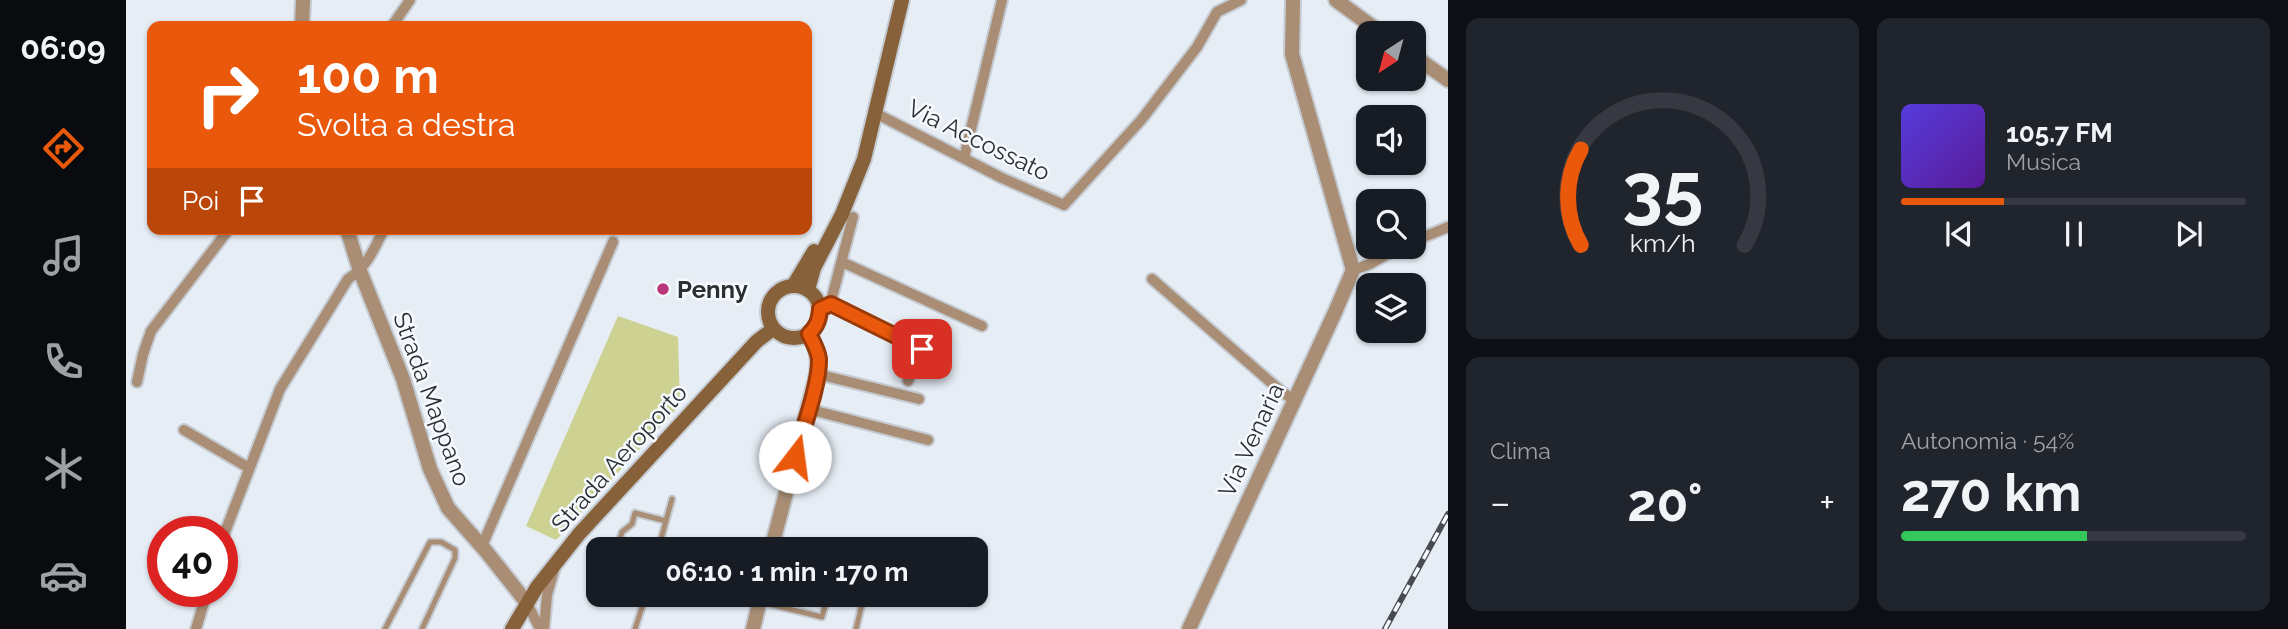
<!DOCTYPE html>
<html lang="it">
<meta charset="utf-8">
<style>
body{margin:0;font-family:Raleway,sans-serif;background:#20242c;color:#f1f3f6;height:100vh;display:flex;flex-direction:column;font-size:26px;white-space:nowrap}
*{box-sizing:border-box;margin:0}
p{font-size:23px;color:#9ea1a6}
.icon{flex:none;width:38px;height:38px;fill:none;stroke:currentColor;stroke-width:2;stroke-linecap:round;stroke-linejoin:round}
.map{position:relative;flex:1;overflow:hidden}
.drawer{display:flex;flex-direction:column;gap:18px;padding:18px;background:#0d0f14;width:840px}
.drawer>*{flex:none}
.banner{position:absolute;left:21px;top:21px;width:665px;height:214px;border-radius:14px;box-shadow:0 2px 5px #0004;background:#ea580c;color:#fff;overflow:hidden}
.needle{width:46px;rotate:216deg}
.controls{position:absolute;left:1230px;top:21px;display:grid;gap:14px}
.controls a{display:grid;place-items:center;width:70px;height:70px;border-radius:14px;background:#171b24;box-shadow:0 2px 5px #0004;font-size:35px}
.speed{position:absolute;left:21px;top:516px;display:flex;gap:14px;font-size:35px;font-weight:700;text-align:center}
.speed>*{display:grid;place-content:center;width:91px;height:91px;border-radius:50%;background:#171b24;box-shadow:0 2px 5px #0004;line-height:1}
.speed .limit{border:10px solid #d22;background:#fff;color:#111}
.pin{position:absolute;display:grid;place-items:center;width:60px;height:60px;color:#fff;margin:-30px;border-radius:14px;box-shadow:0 4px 10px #0006}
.me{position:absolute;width:77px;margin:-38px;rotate:15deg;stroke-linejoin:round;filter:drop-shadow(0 0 5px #0008)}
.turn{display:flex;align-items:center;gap:24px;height:147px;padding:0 35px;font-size:32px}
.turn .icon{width:91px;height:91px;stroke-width:2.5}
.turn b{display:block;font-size:49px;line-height:60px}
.then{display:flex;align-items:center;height:66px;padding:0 35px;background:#0003;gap:14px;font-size:26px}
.big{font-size:52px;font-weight:700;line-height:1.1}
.drawer .widget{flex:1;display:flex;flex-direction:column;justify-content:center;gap:10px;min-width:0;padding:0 24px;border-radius:14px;background:#20242c}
.drawer .dial{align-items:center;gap:0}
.dial svg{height:182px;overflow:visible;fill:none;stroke:#363941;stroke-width:7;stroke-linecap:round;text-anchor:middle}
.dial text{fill:#f1f3f6;stroke:none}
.song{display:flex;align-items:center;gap:21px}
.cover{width:84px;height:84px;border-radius:10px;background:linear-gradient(135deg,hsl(250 70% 55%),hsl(270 70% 35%))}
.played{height:7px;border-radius:4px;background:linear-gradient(90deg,#ea580c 30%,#363941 30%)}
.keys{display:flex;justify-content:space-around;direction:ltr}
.heat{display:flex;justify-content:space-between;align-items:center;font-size:38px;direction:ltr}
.charge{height:10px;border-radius:5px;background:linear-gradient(90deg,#34c759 54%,#363941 0)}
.drawer .tiles{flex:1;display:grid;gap:18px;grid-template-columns:repeat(2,1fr)}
.trip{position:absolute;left:460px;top:537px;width:402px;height:70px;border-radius:14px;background:#171b24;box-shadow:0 2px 5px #0004;font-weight:700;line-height:70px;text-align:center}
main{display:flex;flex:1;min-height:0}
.menu{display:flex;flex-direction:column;width:126px;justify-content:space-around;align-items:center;background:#090b0e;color:#9ea1a6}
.menu .icon{width:49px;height:49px}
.menu .active{color:#ea580c}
.menu b{font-size:32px;color:#f1f3f6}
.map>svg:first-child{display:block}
.green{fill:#cdd192}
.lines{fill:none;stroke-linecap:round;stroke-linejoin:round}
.service-casing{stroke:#c5cbd2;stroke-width:9}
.minor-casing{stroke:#c5cbd2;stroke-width:14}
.tertiary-casing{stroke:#c5cbd2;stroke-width:18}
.secondary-casing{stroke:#c5cbd2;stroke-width:18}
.service{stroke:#a98e75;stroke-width:5}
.minor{stroke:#a98e75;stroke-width:10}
.tertiary{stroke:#a98e75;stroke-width:14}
.secondary{stroke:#87613a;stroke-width:14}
.rail-casing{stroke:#484c50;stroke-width:6}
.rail{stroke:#f6faff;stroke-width:3.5;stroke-dasharray:10;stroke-linecap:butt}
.route-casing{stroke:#983908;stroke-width:18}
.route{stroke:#ea580c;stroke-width:12}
.poi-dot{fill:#bb377c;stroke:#f6faff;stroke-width:2.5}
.labels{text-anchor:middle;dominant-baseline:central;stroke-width:5;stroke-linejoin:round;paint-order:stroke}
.street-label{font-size:24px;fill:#2c2f32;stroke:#f6faff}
.poi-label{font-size:24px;font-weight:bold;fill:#2c2f32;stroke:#f6faff;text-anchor:start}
</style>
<main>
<nav class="menu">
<b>06:09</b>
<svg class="icon active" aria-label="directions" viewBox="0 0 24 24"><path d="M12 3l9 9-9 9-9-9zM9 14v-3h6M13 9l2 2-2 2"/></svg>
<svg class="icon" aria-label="music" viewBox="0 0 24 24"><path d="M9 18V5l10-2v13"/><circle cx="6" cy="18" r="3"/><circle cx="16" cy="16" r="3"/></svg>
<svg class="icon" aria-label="phone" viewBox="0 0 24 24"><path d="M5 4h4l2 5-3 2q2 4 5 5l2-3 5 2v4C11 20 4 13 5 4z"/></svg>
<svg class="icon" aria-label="climate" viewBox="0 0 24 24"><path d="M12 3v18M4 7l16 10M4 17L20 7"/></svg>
<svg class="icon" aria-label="car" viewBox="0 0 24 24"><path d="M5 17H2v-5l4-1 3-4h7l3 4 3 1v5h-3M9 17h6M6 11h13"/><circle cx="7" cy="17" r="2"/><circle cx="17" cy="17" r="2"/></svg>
</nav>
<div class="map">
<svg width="1322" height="629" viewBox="0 0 1322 629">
<rect width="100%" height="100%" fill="#e6edf5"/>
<path class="green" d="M492 316 552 337 554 405 430 540 400 526Z"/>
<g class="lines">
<g class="service-casing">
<path id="service" d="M491 548 496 532 506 524 509 513 540 521
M532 550 546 499
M634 602 696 617 702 595
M259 629 304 542H315L329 550V558L296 629
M509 629 520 595
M730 629 738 596 734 595"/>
</g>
<g class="minor-casing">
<path id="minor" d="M266 26 284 0
M749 113 876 178 938 205 1016 119 1071 47 1091 12 1115 0
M838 158 876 0
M1288 241 1322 227
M716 262 856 326
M1227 270 1244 264 1274 247
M1026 279 1156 392 1168 400
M704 305 796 349 782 381
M694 309 704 305 727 217
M691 374 793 399
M11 382 17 354 25 331 103 229
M682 409 802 440
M58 430 123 468
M96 540 154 389 222 279C241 267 248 249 258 229
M356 546 487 242
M401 603 414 629
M70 629 81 592
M418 629 421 595 429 567"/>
</g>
<g class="tertiary-casing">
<path id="tertiary" d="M1210 0 1255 33
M176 26 177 0
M1288 56 1322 80
M221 229 234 271 277 379 304 469 322 508 359 550 401 603
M645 550 691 374C693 358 691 348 683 334
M627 629 635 595
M1063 629 1210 310 1227 270 1166 54 1167 0"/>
</g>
<g class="secondary-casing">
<path id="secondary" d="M642 312a26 26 0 1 1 52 0a26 26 0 1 1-52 0Z
M667 286 688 251
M682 290 688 268 716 214 738 159 776 0
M386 629 411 587 453 534 631 341 647 329"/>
</g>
<use href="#service" class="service"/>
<use href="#minor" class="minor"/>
<use href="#tertiary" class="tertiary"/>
<use href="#secondary" class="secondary"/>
<g class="rail-casing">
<path id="rail" d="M1259 629 1322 514"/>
</g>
<use href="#rail" class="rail"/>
</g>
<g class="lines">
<g class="route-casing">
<path id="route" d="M669 457C676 432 694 383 693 359 692 350 687 342 683 334 691 326 693 320 694 309L705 304 796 349"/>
</g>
<use href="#route" class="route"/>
</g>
<circle class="poi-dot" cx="537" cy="289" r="7"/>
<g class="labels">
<g class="street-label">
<text transform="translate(853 140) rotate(26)">Via Accossato</text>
<text transform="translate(306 399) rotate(70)">Strada Mappano</text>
<text transform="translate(1125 440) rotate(-65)">Via Venaria</text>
<text transform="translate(493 458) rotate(-48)">Strada Aeroporto</text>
</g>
<g class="poi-label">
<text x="551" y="289">Penny</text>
</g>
</g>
</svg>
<div class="controls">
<a><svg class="needle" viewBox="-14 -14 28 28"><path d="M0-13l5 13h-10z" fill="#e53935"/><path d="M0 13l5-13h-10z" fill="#9ea1a6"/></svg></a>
<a><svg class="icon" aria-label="sound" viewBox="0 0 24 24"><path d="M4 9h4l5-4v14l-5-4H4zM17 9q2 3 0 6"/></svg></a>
<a><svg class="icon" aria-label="search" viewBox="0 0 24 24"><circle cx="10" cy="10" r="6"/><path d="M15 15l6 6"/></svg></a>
<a><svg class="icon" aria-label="layers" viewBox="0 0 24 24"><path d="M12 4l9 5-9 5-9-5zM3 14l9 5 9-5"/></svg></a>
</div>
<div class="speed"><div class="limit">40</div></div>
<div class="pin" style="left:796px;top:349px;background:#d93025"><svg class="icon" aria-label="arrive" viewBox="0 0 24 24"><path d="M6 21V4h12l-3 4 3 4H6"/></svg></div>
<svg class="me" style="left:669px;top:457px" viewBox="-20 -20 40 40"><circle r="19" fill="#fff"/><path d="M0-13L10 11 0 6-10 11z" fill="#ea580c"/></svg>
<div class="trip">06:10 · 1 min · 170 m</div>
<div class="banner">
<div class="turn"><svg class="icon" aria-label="right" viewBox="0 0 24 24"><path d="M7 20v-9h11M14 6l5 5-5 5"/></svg><div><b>100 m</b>Svolta a destra</div></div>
<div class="then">Poi<svg class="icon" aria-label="arrive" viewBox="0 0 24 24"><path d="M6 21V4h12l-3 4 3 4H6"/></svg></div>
</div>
</div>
<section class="drawer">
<div class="tiles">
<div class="widget dial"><svg viewBox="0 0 100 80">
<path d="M14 69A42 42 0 1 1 86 69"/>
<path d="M14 69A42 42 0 0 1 14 27" stroke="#ea580c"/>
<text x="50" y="56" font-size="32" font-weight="700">35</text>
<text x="50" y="72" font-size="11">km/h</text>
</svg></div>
<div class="widget">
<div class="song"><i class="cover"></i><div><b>105.7 FM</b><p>Musica</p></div></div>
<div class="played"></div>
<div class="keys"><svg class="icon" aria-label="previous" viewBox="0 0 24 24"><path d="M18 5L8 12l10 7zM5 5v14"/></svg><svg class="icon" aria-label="pause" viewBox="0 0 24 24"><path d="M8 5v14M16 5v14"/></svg><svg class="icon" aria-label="next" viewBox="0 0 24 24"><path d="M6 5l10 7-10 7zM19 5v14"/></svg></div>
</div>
<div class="widget"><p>Clima</p>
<div class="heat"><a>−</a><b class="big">20°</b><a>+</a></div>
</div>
<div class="widget"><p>Autonomia · 54%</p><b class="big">270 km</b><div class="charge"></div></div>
</div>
</section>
</main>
